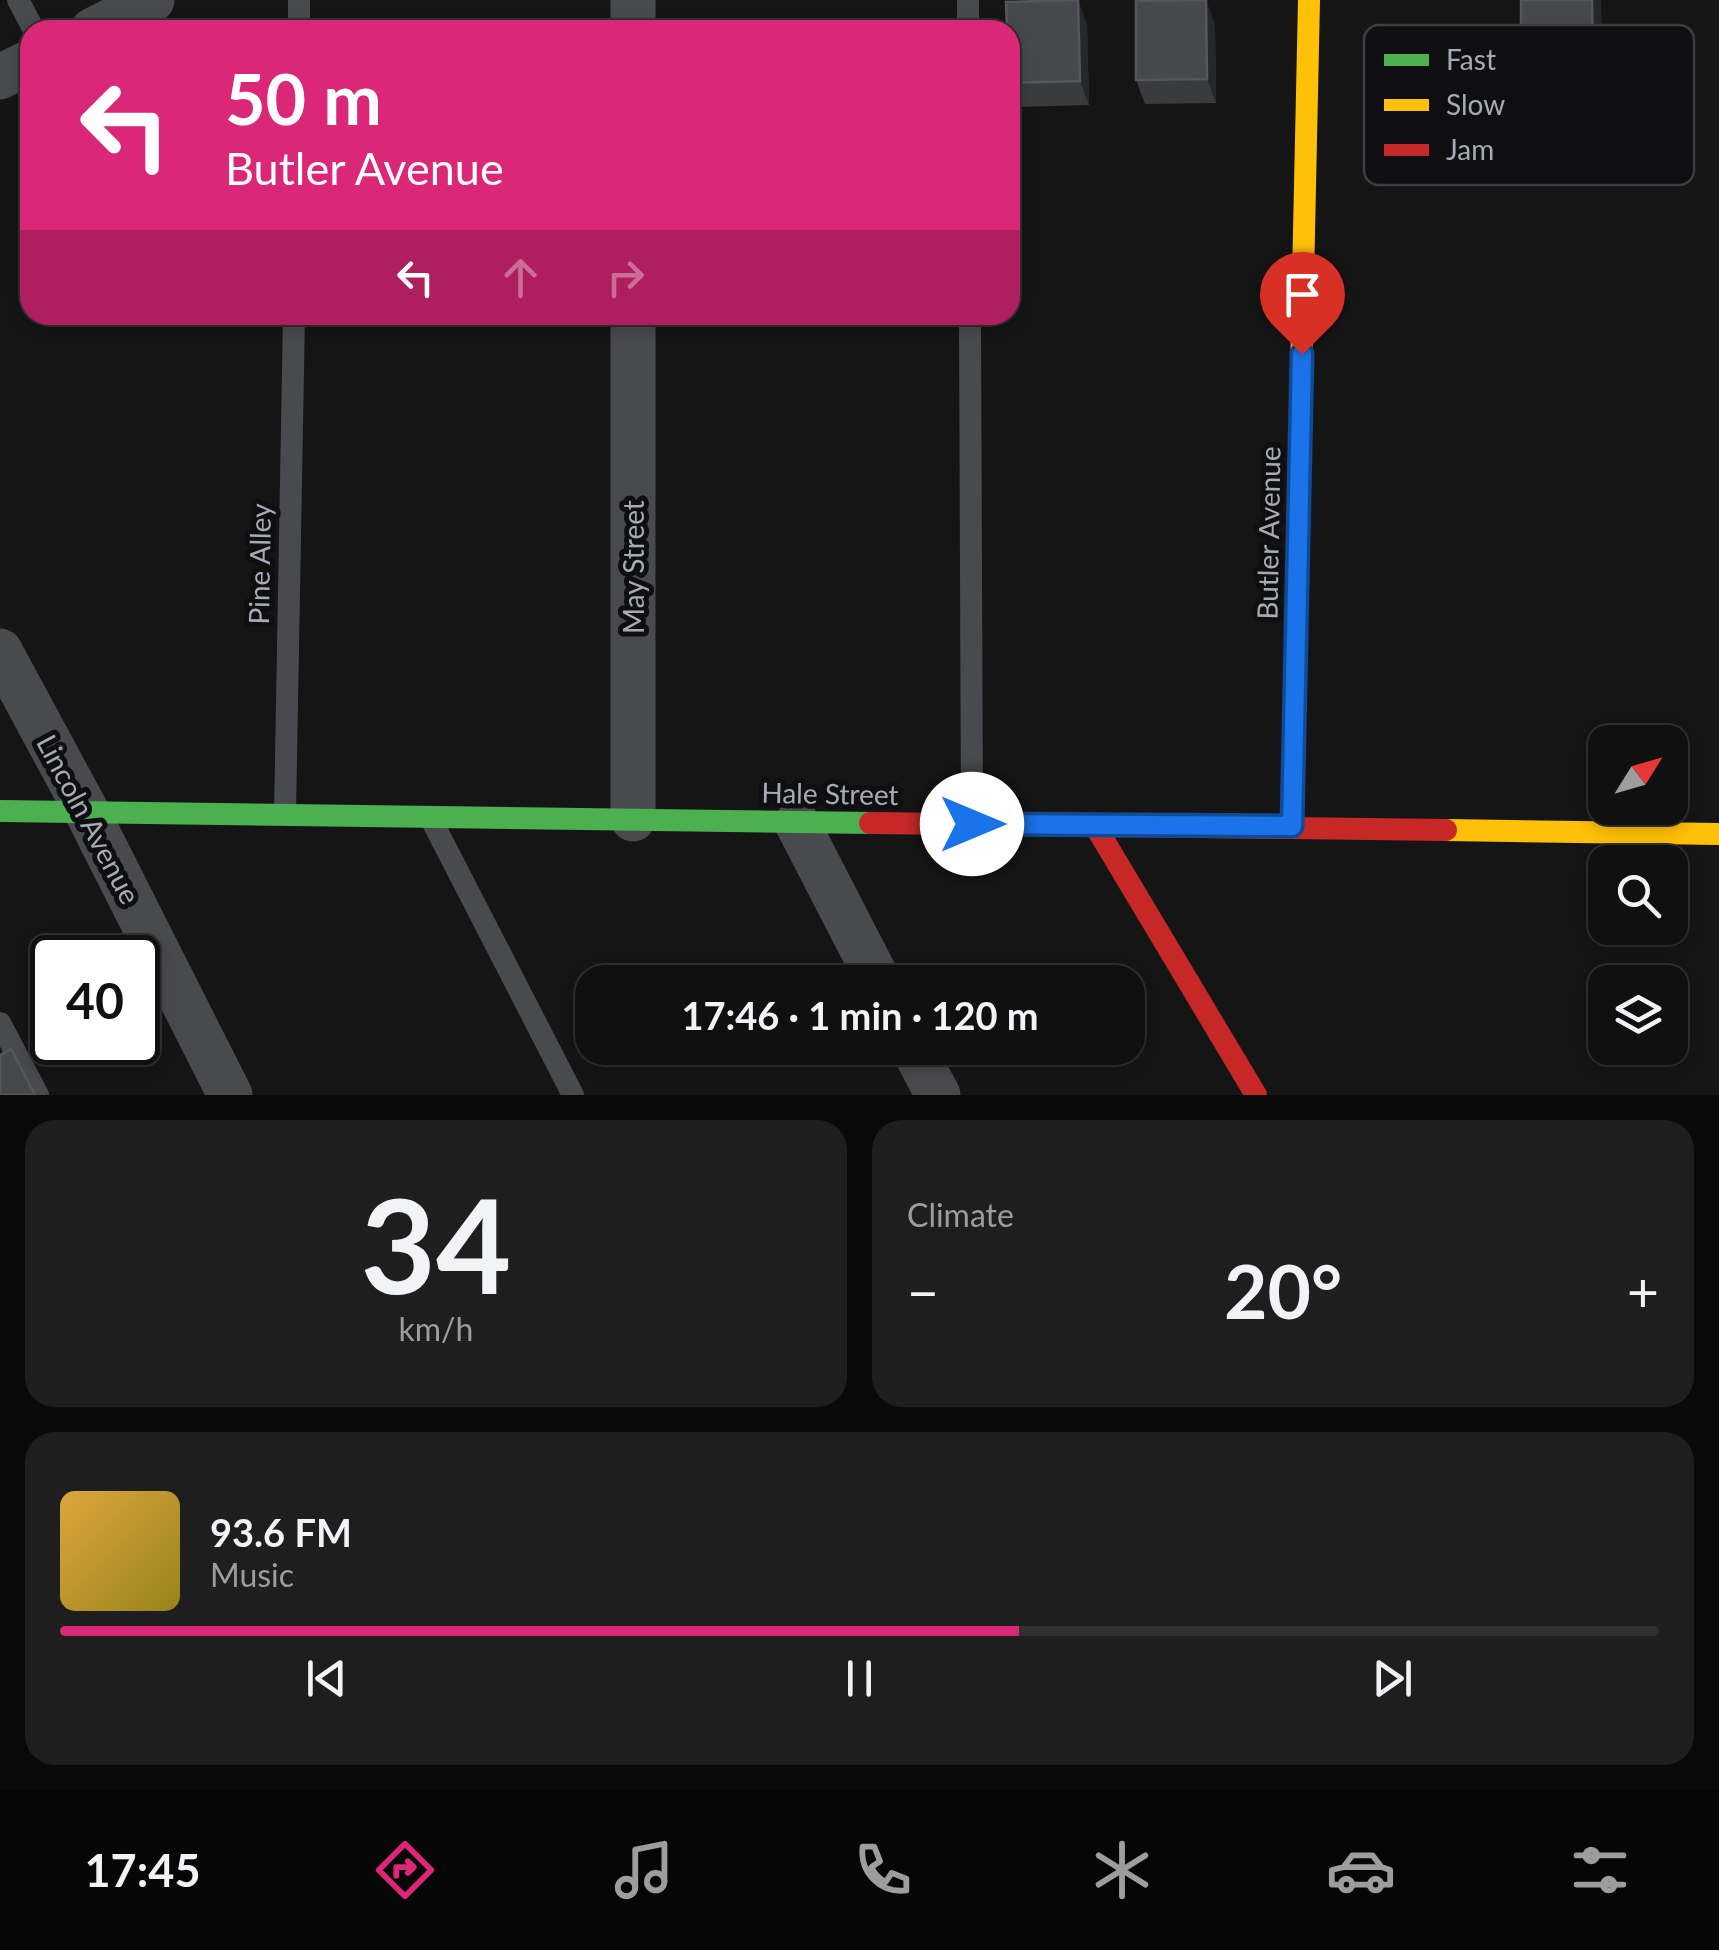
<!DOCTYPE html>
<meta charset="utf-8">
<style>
body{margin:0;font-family:Lato,sans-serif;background:#1e1e1e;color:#f1f3f6;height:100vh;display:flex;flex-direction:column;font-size:38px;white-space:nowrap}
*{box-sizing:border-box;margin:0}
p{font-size:32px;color:#9c9d9f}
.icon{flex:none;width:55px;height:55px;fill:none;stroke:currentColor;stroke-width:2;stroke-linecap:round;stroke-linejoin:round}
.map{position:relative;height:1095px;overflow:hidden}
.details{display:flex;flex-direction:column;gap:25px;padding:25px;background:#090909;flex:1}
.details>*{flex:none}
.hud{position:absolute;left:20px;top:20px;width:1000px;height:305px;border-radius:30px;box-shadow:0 5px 15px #0003,0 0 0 2px #303030;background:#db2777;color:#fff;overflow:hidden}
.needle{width:65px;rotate:53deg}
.buttons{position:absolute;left:1588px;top:725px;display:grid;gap:20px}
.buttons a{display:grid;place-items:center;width:100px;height:100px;border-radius:20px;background:#101010;box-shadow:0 5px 15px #0003,0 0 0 2px #303030;font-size:50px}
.speed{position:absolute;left:30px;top:935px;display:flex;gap:20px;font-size:50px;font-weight:700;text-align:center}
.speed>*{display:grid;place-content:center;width:130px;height:130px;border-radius:50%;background:#101010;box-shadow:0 5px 15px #0003,0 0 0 2px #303030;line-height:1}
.speed .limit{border:5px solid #111;border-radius:15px;background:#fff;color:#111}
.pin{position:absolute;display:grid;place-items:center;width:85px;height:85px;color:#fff;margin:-102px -42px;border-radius:50% 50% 50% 0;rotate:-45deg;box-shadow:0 0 10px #0007}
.pin .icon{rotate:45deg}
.me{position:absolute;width:110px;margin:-55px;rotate:90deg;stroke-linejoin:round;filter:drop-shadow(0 0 8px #0008)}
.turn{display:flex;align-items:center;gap:35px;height:210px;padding:0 40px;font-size:45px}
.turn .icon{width:130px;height:130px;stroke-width:2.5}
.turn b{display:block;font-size:70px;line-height:85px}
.lanes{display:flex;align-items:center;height:95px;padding:0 40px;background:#0003;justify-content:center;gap:50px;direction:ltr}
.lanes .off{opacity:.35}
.big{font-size:75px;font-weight:700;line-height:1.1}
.details .tile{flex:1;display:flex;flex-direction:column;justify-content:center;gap:15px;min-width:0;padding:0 35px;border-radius:30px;background:#1e1e1e}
.details .dial{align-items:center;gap:0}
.dial b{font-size:130px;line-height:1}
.song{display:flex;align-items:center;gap:30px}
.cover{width:120px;height:120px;border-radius:15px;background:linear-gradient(135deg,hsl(40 70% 55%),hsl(50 70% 35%))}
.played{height:10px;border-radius:5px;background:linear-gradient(90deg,#db2777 60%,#303030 60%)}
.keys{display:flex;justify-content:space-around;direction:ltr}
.heat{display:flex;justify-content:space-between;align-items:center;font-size:55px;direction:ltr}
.details .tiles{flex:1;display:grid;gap:25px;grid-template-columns:1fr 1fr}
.tile:last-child{grid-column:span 2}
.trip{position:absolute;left:575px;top:965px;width:570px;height:100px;border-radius:30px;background:#101010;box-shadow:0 5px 15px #0003,0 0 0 2px #303030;font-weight:700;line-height:100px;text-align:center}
.tab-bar{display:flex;height:160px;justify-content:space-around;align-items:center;background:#060606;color:#9c9d9f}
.tab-bar .icon{width:70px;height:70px}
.tab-bar .on{color:#db2777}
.tab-bar b{font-size:45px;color:#f1f3f6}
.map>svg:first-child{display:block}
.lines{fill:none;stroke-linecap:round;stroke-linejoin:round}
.lane{stroke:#494a4d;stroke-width:22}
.street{stroke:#494a4d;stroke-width:45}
.fast{stroke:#4caf50;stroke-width:22}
.slow{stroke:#ffc107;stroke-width:22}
.jam{stroke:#c62828;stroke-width:22}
.wall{fill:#3a3b3e}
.shaded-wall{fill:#262728}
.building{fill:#46484b;stroke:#55575c;stroke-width:2.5}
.route-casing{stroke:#114b97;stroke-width:25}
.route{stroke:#1a73e8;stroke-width:18}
.labels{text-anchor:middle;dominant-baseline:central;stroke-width:10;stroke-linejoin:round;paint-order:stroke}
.street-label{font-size:28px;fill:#a6acb6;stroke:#0f0f11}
.key{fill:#0f0f11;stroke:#3c3e43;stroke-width:2.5}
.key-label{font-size:28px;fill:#a6acb6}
</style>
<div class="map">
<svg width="1719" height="1095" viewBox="0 0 1719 1095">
<rect width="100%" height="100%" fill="#151515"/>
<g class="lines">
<path class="lane" d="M18 0 34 30
M968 0V30
M299 30V0
M970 315 972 824
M285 814 294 315
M431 819 573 1095
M0 1023 38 1095"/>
<path class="street" d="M633 0V30
M93 30 152 0
M0 77 30 62
M633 315V819
M0 651 87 812 230 1095
M797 823 879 982
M913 1048 938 1095"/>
<path class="fast" d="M0 811 870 823"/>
<path class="slow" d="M1301 372 1309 0
M1446 830 1719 834"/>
<path class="jam" d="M870 823 1446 830
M1094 824 1256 1095
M1292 826 1301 372"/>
</g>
<path class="wall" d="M1601 0 1602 79 1530 80 1521 56Z
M1087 24 1089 105 1017 107 1010 86V30Z
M1215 24 1216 103 1145 104 1136 80Z
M1556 136 1561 149 1560 168H1536L1531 155Z"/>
<path class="shaded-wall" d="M1078 0 1087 24 1089 105 1080 81Z
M1206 0 1215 24 1216 103 1207 79Z
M1592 0H1601L1602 79 1593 55Z
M1556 136 1561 149 1560 168 1556 156Z"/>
<path class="building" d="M1078 0 1080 81 1010 83V30H1007L1006 2Z
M1206 0 1207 79 1136 80V1Z
M1521 0H1592L1593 55 1521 56Z
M11 1049 35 1095H0V1055Z"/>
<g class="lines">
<g class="route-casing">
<path id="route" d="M972 824 1292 826 1302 354"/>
</g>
<use href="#route" class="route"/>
</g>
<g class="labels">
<g class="street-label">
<text transform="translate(1268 533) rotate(-89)">Butler Avenue</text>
<text transform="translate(259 564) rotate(-89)">Pine Alley</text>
<text transform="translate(633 567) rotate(-90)">May Street</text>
<text transform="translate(830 793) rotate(1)">Hale Street</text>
<text transform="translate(89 819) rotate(62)">Lincoln Avenue</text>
</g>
</g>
<rect x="1364" y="25" width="330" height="160" rx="15" class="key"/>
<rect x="1384" y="54" width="45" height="12" fill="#4caf50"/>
<rect x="1384" y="99" width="45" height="12" fill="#ffc107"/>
<rect x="1384" y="144" width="45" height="12" fill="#c62828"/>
<g class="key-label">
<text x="1446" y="70">Fast</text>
<text x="1446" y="115">Slow</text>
<text x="1446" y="160">Jam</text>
</g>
</svg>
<div class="buttons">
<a><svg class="needle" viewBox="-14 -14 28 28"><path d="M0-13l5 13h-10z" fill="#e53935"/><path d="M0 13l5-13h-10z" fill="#9c9d9f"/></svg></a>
<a><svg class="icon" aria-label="search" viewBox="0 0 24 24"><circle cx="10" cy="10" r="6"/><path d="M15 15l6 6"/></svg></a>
<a><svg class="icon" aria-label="layers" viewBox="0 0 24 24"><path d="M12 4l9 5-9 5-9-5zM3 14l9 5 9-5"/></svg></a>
</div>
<div class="speed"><div class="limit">40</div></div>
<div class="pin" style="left:1302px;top:354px;background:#d93025"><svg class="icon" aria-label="arrive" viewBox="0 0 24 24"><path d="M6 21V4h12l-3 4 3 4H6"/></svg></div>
<svg class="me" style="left:972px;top:824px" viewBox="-20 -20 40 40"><circle r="19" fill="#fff"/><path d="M0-13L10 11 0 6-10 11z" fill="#1a73e8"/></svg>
<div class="trip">17:46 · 1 min · 120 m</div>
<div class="hud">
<div class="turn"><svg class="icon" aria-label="left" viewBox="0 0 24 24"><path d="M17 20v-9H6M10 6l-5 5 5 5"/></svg><div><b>50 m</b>Butler Avenue</div></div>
<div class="lanes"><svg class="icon" aria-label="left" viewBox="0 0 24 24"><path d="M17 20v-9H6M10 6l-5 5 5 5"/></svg><svg class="icon off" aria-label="ahead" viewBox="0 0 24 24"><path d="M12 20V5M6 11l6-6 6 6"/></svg><svg class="icon off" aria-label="right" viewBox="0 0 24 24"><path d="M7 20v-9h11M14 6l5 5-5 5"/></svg></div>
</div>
</div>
<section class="details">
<div class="tiles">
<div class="tile dial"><b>34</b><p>km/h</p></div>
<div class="tile"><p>Climate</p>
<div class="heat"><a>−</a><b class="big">20°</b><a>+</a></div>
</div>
<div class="tile">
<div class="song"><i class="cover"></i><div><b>93.6 FM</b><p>Music</p></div></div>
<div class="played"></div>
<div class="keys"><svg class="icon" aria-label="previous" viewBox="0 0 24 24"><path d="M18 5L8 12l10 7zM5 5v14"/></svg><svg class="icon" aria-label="pause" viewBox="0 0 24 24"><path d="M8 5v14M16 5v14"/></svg><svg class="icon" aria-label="next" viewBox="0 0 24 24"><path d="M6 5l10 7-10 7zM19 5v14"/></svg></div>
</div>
</div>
</section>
<nav class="tab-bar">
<b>17:45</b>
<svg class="icon on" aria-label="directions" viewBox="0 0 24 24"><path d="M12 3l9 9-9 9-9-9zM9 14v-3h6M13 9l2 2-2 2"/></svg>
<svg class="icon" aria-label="music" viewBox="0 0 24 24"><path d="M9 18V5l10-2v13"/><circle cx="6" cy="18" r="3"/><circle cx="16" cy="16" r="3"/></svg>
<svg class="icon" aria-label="phone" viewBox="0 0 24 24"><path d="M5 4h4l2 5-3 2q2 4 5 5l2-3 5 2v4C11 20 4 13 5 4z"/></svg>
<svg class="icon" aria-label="climate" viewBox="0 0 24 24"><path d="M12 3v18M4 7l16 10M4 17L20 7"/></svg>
<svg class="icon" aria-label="car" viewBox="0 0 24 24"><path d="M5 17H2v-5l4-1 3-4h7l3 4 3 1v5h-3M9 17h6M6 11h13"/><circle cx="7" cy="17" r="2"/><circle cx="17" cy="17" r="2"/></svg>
<svg class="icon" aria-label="filters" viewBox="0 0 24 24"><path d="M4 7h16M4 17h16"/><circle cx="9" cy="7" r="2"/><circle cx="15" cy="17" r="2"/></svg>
</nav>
